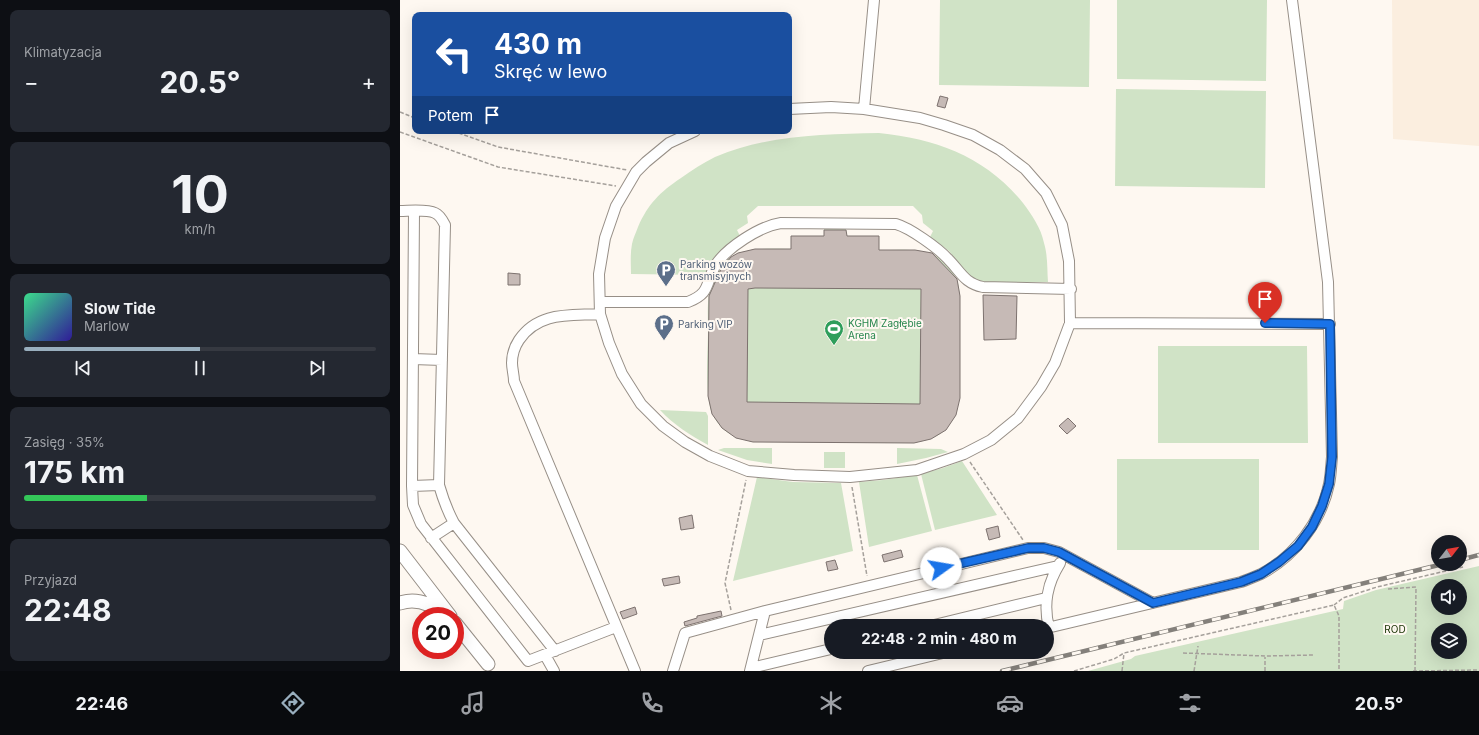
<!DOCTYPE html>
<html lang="pl">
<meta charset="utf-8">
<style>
body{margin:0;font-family:Inter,sans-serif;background:#242831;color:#f1f3f6;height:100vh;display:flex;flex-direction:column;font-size:15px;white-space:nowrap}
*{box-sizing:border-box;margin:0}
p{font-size:13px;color:#9ea1a6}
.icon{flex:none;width:22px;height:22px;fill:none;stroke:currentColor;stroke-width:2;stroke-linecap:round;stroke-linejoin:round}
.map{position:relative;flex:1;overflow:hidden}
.panel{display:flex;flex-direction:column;gap:10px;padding:10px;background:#0d0f14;width:400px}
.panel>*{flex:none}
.hud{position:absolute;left:12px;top:12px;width:380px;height:122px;border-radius:8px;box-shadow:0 4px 16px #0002;background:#1a4fa0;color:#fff;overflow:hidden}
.needle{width:26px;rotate:59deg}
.tools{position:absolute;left:1031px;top:535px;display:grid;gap:8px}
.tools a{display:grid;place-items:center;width:36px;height:36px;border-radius:50%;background:#171b24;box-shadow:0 4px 16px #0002;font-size:20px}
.speed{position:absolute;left:12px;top:607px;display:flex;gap:8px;font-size:20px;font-weight:700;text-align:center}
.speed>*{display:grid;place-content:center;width:52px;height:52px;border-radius:50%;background:#171b24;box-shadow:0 4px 16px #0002;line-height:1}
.speed .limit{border:6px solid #d22;background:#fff;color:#111}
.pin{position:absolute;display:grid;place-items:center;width:34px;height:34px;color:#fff;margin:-41px -17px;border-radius:50% 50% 50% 0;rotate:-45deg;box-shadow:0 0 4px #0007}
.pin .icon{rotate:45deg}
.me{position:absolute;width:44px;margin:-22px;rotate:77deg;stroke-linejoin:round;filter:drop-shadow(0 0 3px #0008)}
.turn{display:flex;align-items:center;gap:14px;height:84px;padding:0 16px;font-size:18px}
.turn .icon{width:52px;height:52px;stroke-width:2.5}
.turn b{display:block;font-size:28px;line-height:34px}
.then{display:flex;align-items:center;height:38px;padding:0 16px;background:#0003;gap:8px;font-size:15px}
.big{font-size:30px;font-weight:700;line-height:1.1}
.panel .card{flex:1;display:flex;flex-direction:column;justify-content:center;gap:6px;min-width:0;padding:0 14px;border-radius:8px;background:#242831}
.panel .dial{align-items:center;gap:0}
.dial b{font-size:52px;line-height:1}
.song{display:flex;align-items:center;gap:12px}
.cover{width:48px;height:48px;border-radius:6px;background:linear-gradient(135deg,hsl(150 70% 55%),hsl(250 70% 35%))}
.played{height:4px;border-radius:2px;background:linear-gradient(90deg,#99afbe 50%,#363941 50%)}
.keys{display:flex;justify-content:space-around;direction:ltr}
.heat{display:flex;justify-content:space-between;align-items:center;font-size:22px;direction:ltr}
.charge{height:6px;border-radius:3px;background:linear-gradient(90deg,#34c759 35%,#363941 0)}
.trip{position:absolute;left:424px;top:619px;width:230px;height:40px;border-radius:20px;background:#171b24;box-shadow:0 4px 16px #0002;font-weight:700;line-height:40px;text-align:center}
.tabs{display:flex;height:64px;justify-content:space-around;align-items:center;background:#090b0e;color:#9ea1a6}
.tabs .icon{width:28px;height:28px}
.tabs .active{color:#99afbe}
.tabs b{font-size:18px;color:#f1f3f6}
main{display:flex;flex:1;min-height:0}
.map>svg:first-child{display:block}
.built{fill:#fbeedf}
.green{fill:#d0e3c6;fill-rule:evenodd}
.building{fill:#c6bab6;stroke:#7d726f;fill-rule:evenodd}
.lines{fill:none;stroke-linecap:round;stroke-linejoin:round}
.minor-casing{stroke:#978f87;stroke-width:12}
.major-casing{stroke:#978f87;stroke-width:15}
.path{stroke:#a5a09b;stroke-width:1.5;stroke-dasharray:4 2;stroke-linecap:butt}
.minor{stroke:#fff;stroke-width:10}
.major{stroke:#fff;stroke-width:13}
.rail-casing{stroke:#84807b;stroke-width:4.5}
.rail{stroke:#fef8f1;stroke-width:3;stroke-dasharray:9;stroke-linecap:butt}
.route-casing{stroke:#114b97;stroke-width:10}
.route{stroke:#1a73e8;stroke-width:7}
.labels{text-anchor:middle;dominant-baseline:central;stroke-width:4;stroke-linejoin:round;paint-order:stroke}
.service-label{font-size:10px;fill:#4e5e75;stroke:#fef8f1;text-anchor:start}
.leisure-label{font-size:10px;fill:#27864d;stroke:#fef8f1;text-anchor:start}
.park-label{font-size:10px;fill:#173101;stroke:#fef8f1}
</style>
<main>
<section class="panel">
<div class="card"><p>Klimatyzacja</p>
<div class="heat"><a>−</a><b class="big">20.5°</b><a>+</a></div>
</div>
<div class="card dial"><b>10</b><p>km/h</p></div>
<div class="card">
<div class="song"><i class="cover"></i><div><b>Slow Tide</b><p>Marlow</p></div></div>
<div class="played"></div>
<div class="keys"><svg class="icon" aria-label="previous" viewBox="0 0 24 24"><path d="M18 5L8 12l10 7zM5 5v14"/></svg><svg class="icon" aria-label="pause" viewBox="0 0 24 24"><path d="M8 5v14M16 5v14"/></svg><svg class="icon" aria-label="next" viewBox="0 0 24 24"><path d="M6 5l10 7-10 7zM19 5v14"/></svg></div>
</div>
<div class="card"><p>Zasięg · 35%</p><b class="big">175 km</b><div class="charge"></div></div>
<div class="card"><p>Przyjazd</p><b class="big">22:48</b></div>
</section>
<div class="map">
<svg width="1079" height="671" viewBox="0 0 1079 671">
<rect width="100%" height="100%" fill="#fef8f1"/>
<path class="built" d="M992 0H1079V146L993 139Z"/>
<path class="green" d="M540 0H690L689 87 539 85Z
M717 0H867L866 81 717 79Z
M716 89 866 91 865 188 715 186Z
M479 133C537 139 586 157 623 203 632 215 641 228 644 243 648 256 647 270 648 282H585L573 279 567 274 549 251 530 237 533 231 523 223 522 215 513 206H358L347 216 348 223 337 230 341 238 306 275 231 274C231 265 230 254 232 244 233 238 236 233 238 227 248 204 260 192 281 178 292 170 303 163 315 157 367 135 424 134 479 133Z
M424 228 446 229 447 236H479V250C510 250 540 245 556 278 559 283 559 290 560 296L556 415C543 435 538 438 514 443L353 442C335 438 322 433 313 415 304 399 308 350 308 330 308 319 307 306 309 294 310 283 315 269 324 262 344 246 367 249 391 249V236H424Z
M758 346H907L908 443H758Z
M260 410 306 412 308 416V445C290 435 274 425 260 410Z
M324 448H372V464L347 460 318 450Z
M497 448 541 449 548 452 526 458 497 464Z
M424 452H445V468H424Z
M717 459H859V550H717Z
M562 461 597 515 535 530 521 474 543 468Z
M517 475 532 531 469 547 459 482 483 480Z
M357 477 393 482 441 483 453 551 333 581Z
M1079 566V671H688L731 659 735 656 943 609 944 601 976 590ZM1038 586H1060V608H1038ZM1038 630H1060V652H1038Z"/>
<path class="building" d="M540 96 548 98 545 108 537 106Z
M424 230H446L447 236H479V250H515L532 253 557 279 560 296V398L556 415 546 430 531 439 514 443 353 442 336 438 322 428 312 414 308 396 309 296 321 269 331 257 338 253 355 249H391V236H424ZM355 288 521 289 520 404 347 402 348 289Z
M108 273 120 274V285H108Z
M583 295 617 296 616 339 584 340Z
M668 418 676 426 667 434 659 426Z
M292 515 294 528 281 530 279 518Z
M598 526 600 537 589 540 586 529Z
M501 550 503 557 484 562 482 555Z
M435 560 438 569 428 571 426 562Z
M279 576 280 583 264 586 262 579Z
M235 607 237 614 223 619 220 612Z
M321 611 322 616 285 626 284 622 297 618V616Z"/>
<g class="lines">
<g class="minor-casing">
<path id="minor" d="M464 109 474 0
M295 131 269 143 246 162 236 172 216 206 205 238 199 274 200 314 209 343 222 374 241 404 263 426 285 442 310 456 348 471 394 475 450 477 517 470 564 454 591 440 618 418 641 387 655 363 670 323 669 261 662 225 646 193 625 169 600 150 573 135 544 125 520 118 464 109 431 107 389 109
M0 211C9 211 27 209 35 213 40 215 43 221 45 225L39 485C43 499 47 510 54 523L155 651
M14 211 12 486 13 505 21 524 128 661 216 627
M201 302H288C311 293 305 284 315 266 326 248 360 226 381 223L496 224C510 228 538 248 548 259 561 272 564 283 583 287L671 289
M200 314C170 316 139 311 119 340 115 346 112 355 112 363 112 369 114 375 114 381L235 671
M670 323 930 324
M13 359 42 360
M12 486 39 485
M31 538 54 523
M530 626 646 598
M647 628 841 582C847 580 854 577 861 574 895 556 921 522 929 484 931 475 931 466 932 457L928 282 892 0
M649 628C643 604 647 584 660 563
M359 635 658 566
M145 655 154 671
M351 668 431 649
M273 671 285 633 365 611 628 548H644L659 552 753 603
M350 671 365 611
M468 671 547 652"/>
</g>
<g class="major-casing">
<path id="major" d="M0 551 50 616
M0 603C17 597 32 604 46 615
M55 623 88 664"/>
</g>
<path class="path" d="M0 112 15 118
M53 131 98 147 227 170
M0 132 98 167 216 186
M570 462 623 540
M452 487 467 576
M988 589 1016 587 1015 671
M934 605 943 598 977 587 1063 567
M331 610 325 583 346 480
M783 653 865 656 914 655
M674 671 714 659 724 653 934 605 939 616V671
M722 671 724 653
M794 671 798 646
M865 671V657
M1013 671 1079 670"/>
<use href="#minor" class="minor"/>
<use href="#major" class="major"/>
<g class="rail-casing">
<path id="rail" d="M1060 560 1079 555
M602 671 1043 564"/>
</g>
<use href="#rail" class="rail"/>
</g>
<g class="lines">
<g class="route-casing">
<path id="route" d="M541 568 628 548H644L659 552 753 603 841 582 861 574 879 562 898 546 912 527 922 506 929 484 932 457 930 324 865 323"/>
</g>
<use href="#route" class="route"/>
</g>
<defs>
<g id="parking-pin" transform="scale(1)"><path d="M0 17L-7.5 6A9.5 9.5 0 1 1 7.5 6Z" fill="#5c6f8a" stroke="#fef8f1"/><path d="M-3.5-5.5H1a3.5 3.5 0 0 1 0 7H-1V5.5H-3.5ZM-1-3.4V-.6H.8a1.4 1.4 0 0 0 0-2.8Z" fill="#fff"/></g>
<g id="stadium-pin" transform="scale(1)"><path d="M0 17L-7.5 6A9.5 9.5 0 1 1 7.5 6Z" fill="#2e9e5b" stroke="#fef8f1"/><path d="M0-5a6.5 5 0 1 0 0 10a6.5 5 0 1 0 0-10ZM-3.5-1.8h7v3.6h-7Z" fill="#fff"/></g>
</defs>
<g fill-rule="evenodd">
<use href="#parking-pin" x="266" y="270"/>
<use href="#parking-pin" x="264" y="324"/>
<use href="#stadium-pin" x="434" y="329"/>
</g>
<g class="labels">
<g class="service-label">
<text x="280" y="264">Parking wozów<tspan x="280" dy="12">transmisyjnych</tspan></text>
<text x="278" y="324">Parking VIP</text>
</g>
<g class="leisure-label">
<text x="448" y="323">KGHM Zagłębie<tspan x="448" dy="12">Arena</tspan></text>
</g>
<g class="park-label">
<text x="995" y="629">ROD</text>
</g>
</g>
</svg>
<div class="tools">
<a><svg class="needle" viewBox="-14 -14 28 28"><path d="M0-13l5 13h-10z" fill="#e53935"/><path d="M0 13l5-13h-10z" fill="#9ea1a6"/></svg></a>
<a><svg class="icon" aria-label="sound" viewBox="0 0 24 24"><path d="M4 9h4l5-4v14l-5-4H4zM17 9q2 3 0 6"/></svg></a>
<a><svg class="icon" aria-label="layers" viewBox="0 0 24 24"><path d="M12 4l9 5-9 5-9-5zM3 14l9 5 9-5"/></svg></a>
</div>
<div class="speed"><div class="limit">20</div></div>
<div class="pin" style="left:865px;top:323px;background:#d93025"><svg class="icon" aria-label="arrive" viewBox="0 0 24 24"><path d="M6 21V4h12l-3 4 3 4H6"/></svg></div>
<svg class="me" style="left:541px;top:568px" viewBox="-20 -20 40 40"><circle r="19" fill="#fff"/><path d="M0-13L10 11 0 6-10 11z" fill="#1a73e8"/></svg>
<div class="trip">22:48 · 2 min · 480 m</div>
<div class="hud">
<div class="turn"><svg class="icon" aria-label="left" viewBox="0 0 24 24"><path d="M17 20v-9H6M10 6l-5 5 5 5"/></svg><div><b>430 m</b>Skręć w lewo</div></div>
<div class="then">Potem<svg class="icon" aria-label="arrive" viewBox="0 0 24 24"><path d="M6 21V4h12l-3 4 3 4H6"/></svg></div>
</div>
</div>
</main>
<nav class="tabs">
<b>22:46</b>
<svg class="icon active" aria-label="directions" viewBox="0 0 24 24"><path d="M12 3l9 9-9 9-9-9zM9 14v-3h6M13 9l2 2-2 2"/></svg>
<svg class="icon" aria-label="music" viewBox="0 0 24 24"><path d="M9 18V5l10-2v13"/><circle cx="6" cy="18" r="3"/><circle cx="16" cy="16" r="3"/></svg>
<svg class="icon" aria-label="phone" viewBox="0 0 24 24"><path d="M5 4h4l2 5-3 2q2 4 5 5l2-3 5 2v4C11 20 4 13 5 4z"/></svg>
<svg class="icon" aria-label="climate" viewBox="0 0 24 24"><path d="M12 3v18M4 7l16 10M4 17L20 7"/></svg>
<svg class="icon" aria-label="car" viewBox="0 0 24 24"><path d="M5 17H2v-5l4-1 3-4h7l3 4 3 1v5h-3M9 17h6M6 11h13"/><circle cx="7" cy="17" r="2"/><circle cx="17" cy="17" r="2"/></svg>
<svg class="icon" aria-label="filters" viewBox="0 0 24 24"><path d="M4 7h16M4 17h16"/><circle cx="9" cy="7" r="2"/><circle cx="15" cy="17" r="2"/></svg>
<b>20.5°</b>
</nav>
